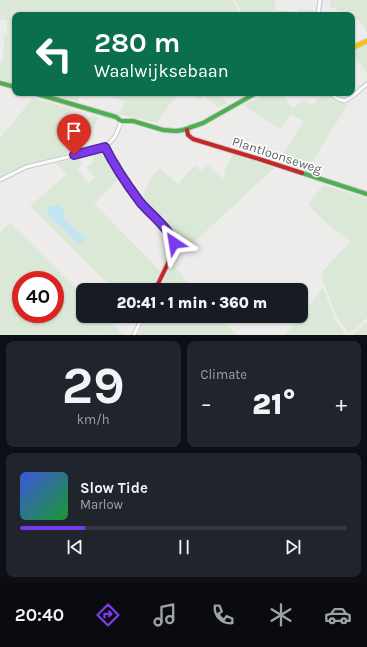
<!DOCTYPE html>
<meta charset="utf-8">
<style>
body{margin:0;font-family:Karla,sans-serif;background:#20242c;color:#f1f3f6;height:100vh;display:flex;flex-direction:column;font-size:15px;white-space:nowrap}
*{box-sizing:border-box;margin:0}
p{font-size:13px;color:#9ea1a6}
.icon{flex:none;width:22px;height:22px;fill:none;stroke:currentColor;stroke-width:2;stroke-linecap:round;stroke-linejoin:round}
.map{position:relative;height:335px;overflow:hidden}
.panel{display:flex;flex-direction:column;gap:6px;padding:6px;background:#0d0f14;flex:1}
.panel>*{flex:none}
.top-card{position:absolute;left:12px;top:12px;width:343px;height:84px;border-radius:8px;box-shadow:0 1px 3px #0004;background:#0b6e4f;color:#fff;overflow:hidden}
.speed{position:absolute;left:12px;top:271px;display:flex;gap:8px;font-size:20px;font-weight:700;text-align:center}
.speed>*{display:grid;place-content:center;width:52px;height:52px;border-radius:50%;background:#171b24;box-shadow:0 1px 3px #0004;line-height:1}
.speed .limit{border:6px solid #d22;background:#fff;color:#111}
.pin{position:absolute;display:grid;place-items:center;width:34px;height:34px;color:#fff;margin:-41px -17px;border-radius:50% 50% 50% 0;rotate:-45deg;box-shadow:0 0 4px #0007}
.pin .icon{rotate:45deg}
.me{position:absolute;width:44px;margin:-22px;rotate:327deg;stroke-linejoin:round;filter:drop-shadow(0 0 3px #0008)}
.turn{display:flex;align-items:center;gap:14px;height:84px;padding:0 16px;font-size:18px}
.turn .icon{width:52px;height:52px;stroke-width:2.5}
.turn b{display:block;font-size:28px;line-height:34px}
.big{font-size:30px;font-weight:800;line-height:1.1}
.panel .card{flex:1;display:flex;flex-direction:column;justify-content:center;gap:6px;min-width:0;padding:0 14px;border-radius:8px;background:#20242c}
.panel .dial{align-items:center;gap:0}
.dial b{font-size:52px;line-height:1}
.song{display:flex;align-items:center;gap:12px}
.cover{width:48px;height:48px;border-radius:6px;background:linear-gradient(135deg,hsl(230 70% 55%),hsl(130 70% 35%))}
.played{height:4px;border-radius:2px;background:linear-gradient(90deg,#7c3aed 20%,#363941 20%)}
.keys{display:flex;justify-content:space-around;direction:ltr}
.heat{display:flex;justify-content:space-between;align-items:center;font-size:22px;direction:ltr}
.panel .tiles{flex:1;display:grid;gap:6px;grid-template-columns:1fr 1fr}
.card:last-child{grid-column:span 2}
.trip{position:absolute;left:76px;top:283px;width:232px;height:40px;border-radius:8px;background:#171b24;box-shadow:0 1px 3px #0004;font-weight:800;line-height:40px;text-align:center}
.tab-bar{display:flex;height:64px;justify-content:space-around;align-items:center;background:#090b0e;color:#9ea1a6}
.tab-bar .icon{width:28px;height:28px}
.tab-bar .current{color:#7c3aed}
.tab-bar b{font-size:18px;color:#f1f3f6}
.map>svg:first-child{display:block}
.green{fill:#dbe8d7;fill-rule:evenodd}
.water{fill:#c3e4f3}
.lines{fill:none;stroke-linecap:round;stroke-linejoin:round}
.stream{stroke:#c3e4f3;stroke-width:1}
.street-casing{stroke:#c9c9c9;stroke-width:5}
.fast-casing{stroke:#c8c9c9;stroke-width:6}
.slow-casing{stroke:#c8c9c9;stroke-width:6}
.jam-casing{stroke:#c8c9c9;stroke-width:6}
.street{stroke:#fcfcfc;stroke-width:3}
.fast{stroke:#4caf50;stroke-width:4}
.slow{stroke:#ffc107;stroke-width:4}
.jam{stroke:#c62828;stroke-width:4}
.route-casing{stroke:#51269a;stroke-width:10}
.route{stroke:#7c3aed;stroke-width:7}
.labels{text-anchor:middle;dominant-baseline:central;stroke-width:3;stroke-linejoin:round;paint-order:stroke}
.street-label{font-size:13px;fill:#5f6467;stroke:#fff}
</style>
<div class="map">
<svg width="367" height="335" viewBox="0 0 367 335">
<rect width="100%" height="100%" fill="#eeecea"/>
<path class="green" d="M0 0H231L236 5 239 15H15V84L0 79V61L3 60 4 35 7 34V20H0Z
M235 0H275V10L291 11V15H294H242L237 3Z
M330 0H367V33L363 24H361L358 20 352 17V15H348L330 7Z
M298 9 316 11 314 15H298Z
M367 43V73L352 53V51Z
M47 93H81L78 102Z
M106 93H177L178 94 163 113 157 123 117 114 126 102 105 95Z
M190 93H219L227 103 218 108 204 95 199 101Z
M268 93H281L293 108 305 99 312 106 323 93 333 101 336 98 347 106 305 173 277 163 293 139 303 121 290 114 280 129 243 105Z
M33 98 72 109 61 125 70 132 79 123 93 116 99 118 80 151 25 165 0 177V138Z
M103 152 121 178 94 203 161 272 152 290H114L30 206 66 175V174L55 163 80 157 82 164 77 169 89 183 95 178 87 167 95 161 93 155ZM55 205H59L67 222C73 226 67 222 73 227 78 232 83 233 85 240L75 242 70 236 67 231 53 221 49 214 48 209 50 207Z
M233 154 274 168 186 250 180 244 178 238 175 234 144 201C142 189 152 176 160 168L178 184 195 165 201 172 208 165 223 180 225 169Z
M323 185 367 198V318L349 334 337 318 321 275V273L350 242C339 232 315 216 309 204L310 202Z
M10 223 83 295V316H104L123 335H99L96 333 94 335H0V233ZM21 280H55V314H21Z
M172 264 195 290H160Z
M323 288 337 323 346 335H285Z
M147 316H219L237 335H138Z
M367 322V335H352Z"/>
<path class="water" d="M55 205H59L63 208 64 216 67 222C69 224 71 225 73 227 78 233 82 231 85 240L82 243 78 244 76 243 70 236 67 231 54 222 47 212C48 207 50 206 55 205Z"/>
<g class="lines">
<path class="stream" d="M320 15 323 0"/>
<g class="street-casing">
<path id="street" d="M318 15 320 0
M329 93 338 99 345 101 354 95 367 84
M0 180 26 167 97 150C112 144 117 136 121 121
M134 335 143 316"/>
</g>
<g class="fast-casing">
<path id="fast" d="M0 83 15 87
M34 93 116 117 121 121H133L163 130 176 131 183 130 203 123 256 93
M302 173 367 194"/>
</g>
<g class="slow-casing">
<path id="slow" d="M352 48 367 41"/>
</g>
<g class="jam-casing">
<path id="jam" d="M187 130 188 135 193 139 259 159 302 173
M105 147 126 182 140 201 168 232 173 239 174 246 172 255 155 290"/>
</g>
<use href="#street" class="street"/>
<use href="#fast" class="fast"/>
<use href="#slow" class="slow"/>
<use href="#jam" class="jam"/>
</g>
<g class="lines">
<g class="route-casing">
<path id="route" d="M74 155 105 147C114 165 128 186 140 202 149 213 171 230 174 243"/>
</g>
<use href="#route" class="route"/>
</g>
<g class="labels">
<g class="street-label">
<text transform="translate(277 155) rotate(18)">Plantloonseweg</text>
</g>
</g>
</svg>
<div class="speed"><div class="limit">40</div></div>
<div class="pin" style="left:74px;top:155px;background:#d93025"><svg class="icon" aria-label="arrive" viewBox="0 0 24 24"><path d="M6 21V4h12l-3 4 3 4H6"/></svg></div>
<svg class="me" style="left:174px;top:243px" viewBox="-20 -20 40 40"><path d="M0-17L14 15 0 8-14 15z" fill="#7c3aed" stroke="#fff" stroke-width="4"/></svg>
<div class="trip">20:41 · 1 min · 360 m</div>
<div class="top-card">
<div class="turn"><svg class="icon" aria-label="left" viewBox="0 0 24 24"><path d="M17 20v-9H6M10 6l-5 5 5 5"/></svg><div><b>280 m</b>Waalwijksebaan</div></div>
</div>
</div>
<section class="panel">
<div class="tiles">
<div class="card dial"><b>29</b><p>km/h</p></div>
<div class="card"><p>Climate</p>
<div class="heat"><a>−</a><b class="big">21°</b><a>+</a></div>
</div>
<div class="card">
<div class="song"><i class="cover"></i><div><b>Slow Tide</b><p>Marlow</p></div></div>
<div class="played"></div>
<div class="keys"><svg class="icon" aria-label="previous" viewBox="0 0 24 24"><path d="M18 5L8 12l10 7zM5 5v14"/></svg><svg class="icon" aria-label="pause" viewBox="0 0 24 24"><path d="M8 5v14M16 5v14"/></svg><svg class="icon" aria-label="next" viewBox="0 0 24 24"><path d="M6 5l10 7-10 7zM19 5v14"/></svg></div>
</div>
</div>
</section>
<nav class="tab-bar">
<b>20:40</b>
<svg class="icon current" aria-label="directions" viewBox="0 0 24 24"><path d="M12 3l9 9-9 9-9-9zM9 14v-3h6M13 9l2 2-2 2"/></svg>
<svg class="icon" aria-label="music" viewBox="0 0 24 24"><path d="M9 18V5l10-2v13"/><circle cx="6" cy="18" r="3"/><circle cx="16" cy="16" r="3"/></svg>
<svg class="icon" aria-label="phone" viewBox="0 0 24 24"><path d="M5 4h4l2 5-3 2q2 4 5 5l2-3 5 2v4C11 20 4 13 5 4z"/></svg>
<svg class="icon" aria-label="climate" viewBox="0 0 24 24"><path d="M12 3v18M4 7l16 10M4 17L20 7"/></svg>
<svg class="icon" aria-label="car" viewBox="0 0 24 24"><path d="M5 17H2v-5l4-1 3-4h7l3 4 3 1v5h-3M9 17h6M6 11h13"/><circle cx="7" cy="17" r="2"/><circle cx="17" cy="17" r="2"/></svg>
</nav>
